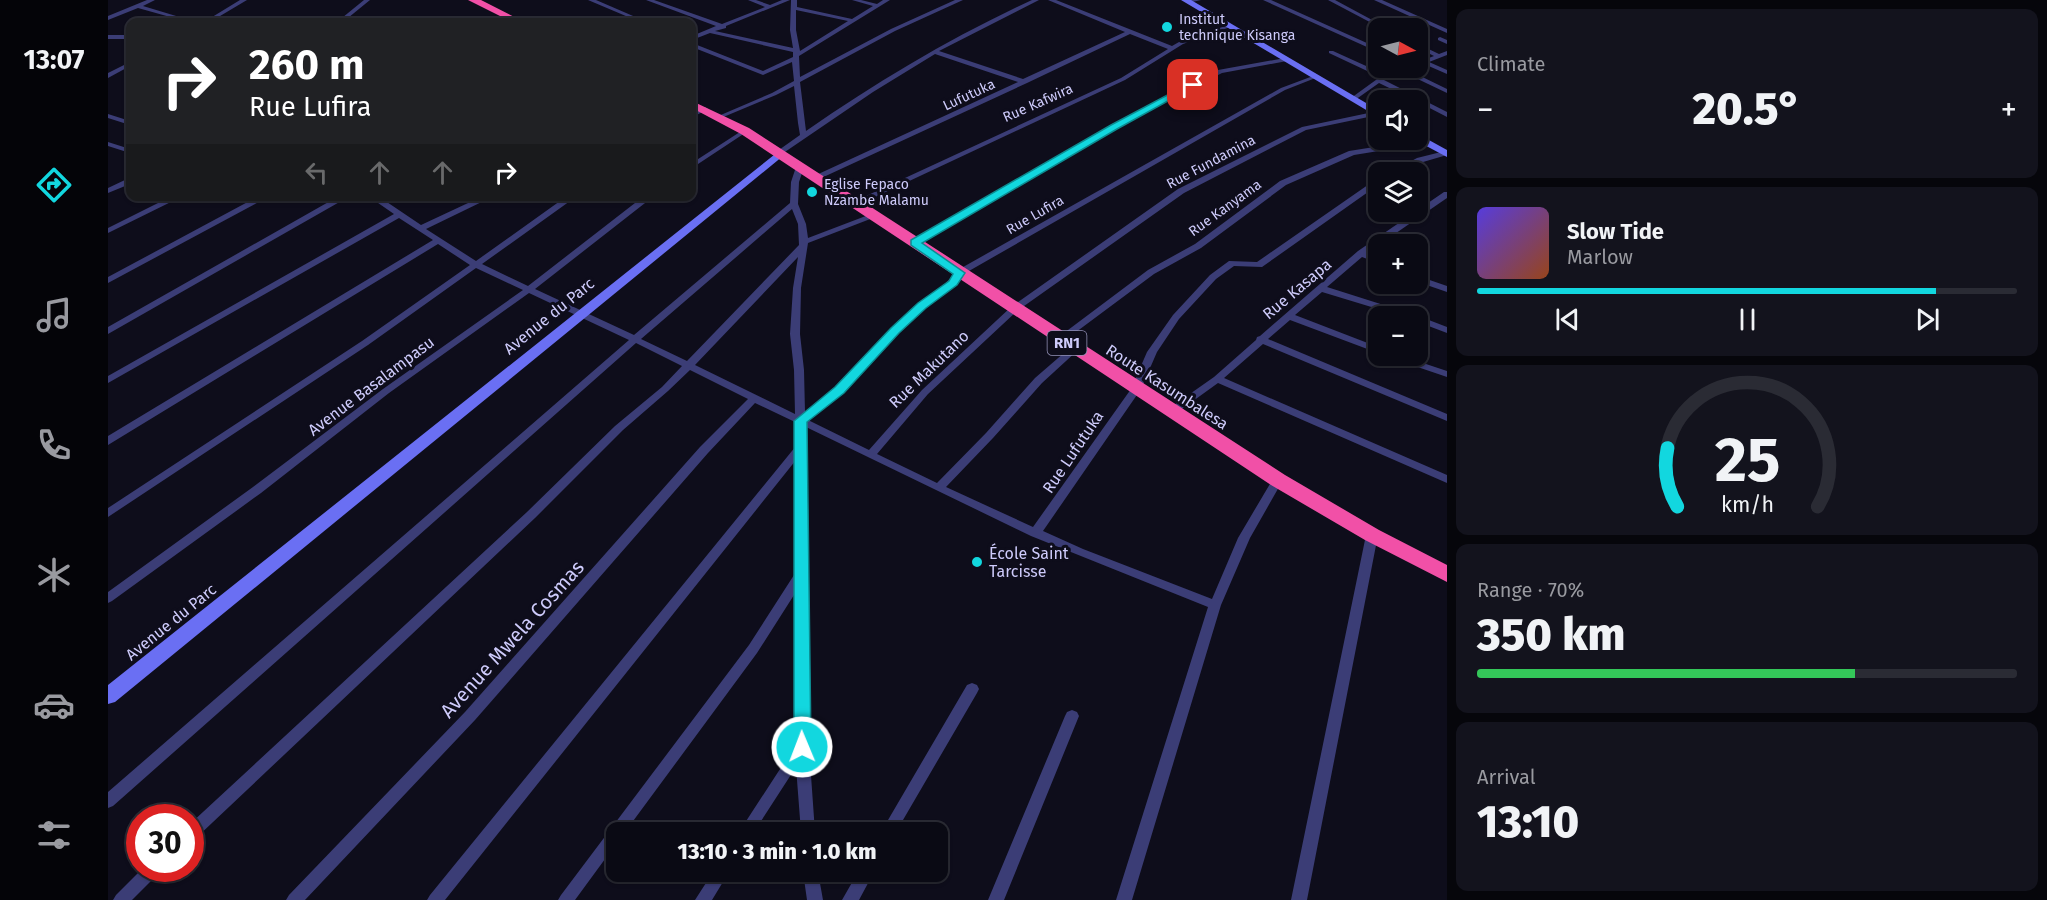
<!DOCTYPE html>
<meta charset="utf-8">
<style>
body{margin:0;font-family:"Fira Sans",sans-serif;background:#13131d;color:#f1f3f6;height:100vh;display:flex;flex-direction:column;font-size:22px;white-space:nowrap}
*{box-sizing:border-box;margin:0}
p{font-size:20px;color:#999aa0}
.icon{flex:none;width:33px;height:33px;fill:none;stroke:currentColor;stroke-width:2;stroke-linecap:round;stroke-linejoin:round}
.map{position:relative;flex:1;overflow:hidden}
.panel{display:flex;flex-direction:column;gap:9px;padding:9px;background:#06060b;width:600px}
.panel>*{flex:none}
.banner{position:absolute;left:18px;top:18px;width:570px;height:183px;border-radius:12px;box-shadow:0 2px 4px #0004,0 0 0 2px #2a2b34;background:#202124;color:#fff;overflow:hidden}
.needle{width:39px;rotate:97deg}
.fabs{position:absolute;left:1260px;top:18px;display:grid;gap:12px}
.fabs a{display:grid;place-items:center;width:60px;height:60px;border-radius:12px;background:#0a0a14;box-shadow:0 2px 4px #0004,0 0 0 2px #2a2b34;font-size:30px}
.speed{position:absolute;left:18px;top:804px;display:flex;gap:12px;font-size:30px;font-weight:700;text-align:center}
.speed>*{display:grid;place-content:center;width:78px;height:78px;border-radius:50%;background:#0a0a14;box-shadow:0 2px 4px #0004,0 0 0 2px #2a2b34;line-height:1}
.speed .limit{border:9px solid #d22;background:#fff;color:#111}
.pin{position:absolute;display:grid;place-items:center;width:51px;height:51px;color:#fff;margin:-26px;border-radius:12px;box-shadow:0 3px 9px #0006}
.me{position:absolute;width:66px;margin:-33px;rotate:359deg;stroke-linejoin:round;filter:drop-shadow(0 0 4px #0008)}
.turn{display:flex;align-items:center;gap:21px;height:126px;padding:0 24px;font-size:27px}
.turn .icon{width:78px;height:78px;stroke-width:2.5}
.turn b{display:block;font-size:42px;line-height:51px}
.lanes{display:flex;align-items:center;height:57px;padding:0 24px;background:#0003;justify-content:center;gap:30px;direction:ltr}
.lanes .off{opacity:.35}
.big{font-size:45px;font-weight:800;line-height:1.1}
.panel .tile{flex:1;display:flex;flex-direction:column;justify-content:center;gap:9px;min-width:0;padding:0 21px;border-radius:12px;background:#13131d}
.panel .dial{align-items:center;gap:0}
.dial svg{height:156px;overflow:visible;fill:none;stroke:#2a2b34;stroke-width:7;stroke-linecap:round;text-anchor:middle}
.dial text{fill:#f1f3f6;stroke:none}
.song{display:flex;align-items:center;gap:18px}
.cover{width:72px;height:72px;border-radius:9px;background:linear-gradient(135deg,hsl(250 70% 55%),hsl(20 70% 35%))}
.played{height:6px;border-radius:3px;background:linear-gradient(90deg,#12d7df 85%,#2a2b34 85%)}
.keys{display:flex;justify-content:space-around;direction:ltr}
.heat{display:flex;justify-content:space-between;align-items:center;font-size:33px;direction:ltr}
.charge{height:9px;border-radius:4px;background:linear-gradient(90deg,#34c759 70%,#2a2b34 0)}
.trip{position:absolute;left:498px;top:822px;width:342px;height:60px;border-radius:12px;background:#0a0a14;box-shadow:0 2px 4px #0004,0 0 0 2px #2a2b34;font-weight:800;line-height:60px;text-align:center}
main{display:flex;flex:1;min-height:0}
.dock{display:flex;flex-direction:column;width:108px;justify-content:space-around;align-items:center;background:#040408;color:#999aa0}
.dock .icon{width:42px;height:42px}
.dock .on{color:#12d7df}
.dock b{font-size:27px;color:#f1f3f6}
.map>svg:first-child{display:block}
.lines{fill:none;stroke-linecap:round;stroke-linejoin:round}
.street{fill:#3b3d76;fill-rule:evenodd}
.secondary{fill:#6a6ff3;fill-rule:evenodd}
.highway{fill:#f150a7;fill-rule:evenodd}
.route{fill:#12d7df;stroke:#0c8c91;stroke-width:1.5}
.poi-dot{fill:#12d7df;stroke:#0e0d1b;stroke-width:2}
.labels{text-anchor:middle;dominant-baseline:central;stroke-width:6;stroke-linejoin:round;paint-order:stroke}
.far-poi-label{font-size:14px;fill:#cecbfb;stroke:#0e0d1b;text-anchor:start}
.far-street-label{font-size:14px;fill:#cecbfb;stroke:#0e0d1b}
.shield{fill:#0e0d1b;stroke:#9492b8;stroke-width:1.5}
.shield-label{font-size:15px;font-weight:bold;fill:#cecbfb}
.street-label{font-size:16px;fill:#cecbfb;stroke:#0e0d1b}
.poi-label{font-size:16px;fill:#cecbfb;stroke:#0e0d1b;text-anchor:start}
.near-street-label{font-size:20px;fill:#cecbfb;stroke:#0e0d1b}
</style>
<main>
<nav class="dock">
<b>13:07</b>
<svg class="icon on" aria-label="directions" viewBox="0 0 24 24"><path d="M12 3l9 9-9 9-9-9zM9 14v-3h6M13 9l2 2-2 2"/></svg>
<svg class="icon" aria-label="music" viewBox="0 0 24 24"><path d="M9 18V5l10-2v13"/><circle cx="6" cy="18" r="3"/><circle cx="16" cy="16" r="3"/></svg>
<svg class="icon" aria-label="phone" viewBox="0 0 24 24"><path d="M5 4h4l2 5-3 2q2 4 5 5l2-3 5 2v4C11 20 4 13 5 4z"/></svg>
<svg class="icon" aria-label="climate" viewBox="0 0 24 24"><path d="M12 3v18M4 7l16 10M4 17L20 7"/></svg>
<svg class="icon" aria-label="car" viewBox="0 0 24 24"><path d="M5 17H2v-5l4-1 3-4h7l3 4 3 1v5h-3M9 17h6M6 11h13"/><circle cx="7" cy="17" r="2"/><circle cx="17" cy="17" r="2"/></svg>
<svg class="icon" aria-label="filters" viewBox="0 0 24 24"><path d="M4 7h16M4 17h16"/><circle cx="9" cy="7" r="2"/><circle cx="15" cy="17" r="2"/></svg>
</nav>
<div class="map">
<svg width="1339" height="900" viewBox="0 0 1339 900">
<rect width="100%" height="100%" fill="#0e0d1b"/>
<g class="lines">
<path class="street" d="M39 0H47L35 6 88 22H80L30 8 0 20V16Z
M132 0H139L102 22H96Z
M256 0H262L235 22H229Z
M480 0H488L539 22H532Z
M538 0H546L614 24 657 7 640 0H648L662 5 674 0H682L618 26V28L607 31 685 48 682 30 683 0H689V7L744 19 765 6 744 0H753L769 4 775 0H782L691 56 692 77 783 29 847 0H855L787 31 692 82 698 131C770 81 844 37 924 0H931L831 51 915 79 1017 32 940 0H948L1064 46 1071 42 1120 25 1125 26 1075 44 1017 80 748 206 744 204 745 202 1013 78 1060 49 1022 34 919 83 709 180 705 178 706 176 910 82 827 54 765 92 671 156 667 154 668 152 692 135 690 123 686 86 668 95 613 118 608 117 664 93 686 81 684 62 655 75 584 47V43L655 71 685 57V52L602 33 584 40V36L608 26ZM688 10 740 21 692 51 688 30Z
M1078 0H1093L1080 3Z
M1155 0H1163L1270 48V52Z
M1220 0H1227L1279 28H1273Z
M1266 0H1274L1339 29V33Z
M0 35H22V39H0Z
M1332 37 1339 40V44L1330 40V38Z
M1310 44 1331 54 1339 51V55L1321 62 1339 70V74L1316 64 1310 66V62L1326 56 1310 48Z
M1221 51H1225L1278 75 1296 68H1303L1300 70 1339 89V93L1295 72 1276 80 1339 112V117L1310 102V100H1306L1271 83 1247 100H1243V98L1272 77 1221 53Z
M1177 58 1180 60 1179 61 1114 73 1008 128 810 245H804L803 243 1004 126 1110 70Z
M22 62V66L0 78V73Z
M1205 76 1210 77 1177 90 854 275C840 294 820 305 803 321 767 353 738 391 700 420L761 450 814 390 903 307 1070 189 1194 127 1270 111V115L1198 130 1076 193 909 311 820 394 769 454 829 483 878 433 927 378 964 346H970L972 348 970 350 934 383 885 438 838 487 925 527 1023 389 1039 352 1065 315 1102 275 1121 261 1149 262 1267 180H1270V185L1154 267 1126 266 1108 279 1071 319 1049 352 1033 389 935 531 975 549 1104 599 1130 538 1166 477 1170 476 1175 480 1142 538 1113 605 1024 900H1008L1100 607 923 536 698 427 701 747 707 832H693L688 767 646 832H631L687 746 686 595 649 653 517 832H508V844L467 900H450L453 895 641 645 686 575 688 460 337 900H319L322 895 688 446 687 422 647 403 600 453 367 720 197 900H178L181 895 357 712 592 447 640 399 582 370 560 391 515 430 427 518 87 839 82 841V824L419 512 507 426 554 387 574 366 528 343 5 806 0 808V792L521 340 421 293 281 393 153 493 4 601 0 603V592L145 487 275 389 415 290 368 268 260 345 0 517V508L254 341 362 265 330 244 0 445V436L325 240 291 218 0 383V376L286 214 260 196H270L313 225 375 196H386L318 229 368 261 459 196H469L374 264 420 286 536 196H546L427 289 526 335 682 203 683 182 688 167 695 165 696 167 691 182 690 204 698 224 700 238 763 214H769L770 216 700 243 693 288 692 334 696 370 697 412C734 385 762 349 795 318 813 301 834 291 848 271L1173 88ZM684 209 690 224 691 245 579 361 533 339ZM690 257 685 288 682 334 686 370 687 414 587 365Z
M597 107 600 109 599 110 584 117V113Z
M0 114 22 121V125L0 118Z
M635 130 640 131 584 168V163Z
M1317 139H1320V143L1246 155 1178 185 1093 248 1046 274 956 341 953 342 948 339 1040 270 1087 244 1172 181 1241 151Z
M0 142 22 149V153L0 146Z
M1337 151H1339V155L1315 162 1292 172H1283L1309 158Z
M19 179H22V184L0 193V188Z
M1336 192H1339V198L1259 253 1270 258V263L1254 257 1219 287 1304 314 1305 316H1293L1214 292 1187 315 1270 347V353L1182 320 1160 339 1339 414V421L1155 344 1116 378 1339 475V483L1110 383 1067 414H1059L1058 412 1059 410 1106 377 1148 340 1149 337 1152 336 1250 251Z
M64 196H75L0 233V228Z
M151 196H162L0 283V277Z
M231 196H242L0 334V327Z
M1310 276 1339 286V292L1310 282Z
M1309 316 1313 317 1339 327V333L1310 322Z
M1281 356H1294L1339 371V377L1283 358Z
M1264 531 1268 532 1270 535 1199 900H1183L1258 535 1260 532Z
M864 683 869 685 871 689 869 693 788 832H773L859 685Z
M964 710 969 712 971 716 896 900H880L957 716 959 712Z
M35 868H53L51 873 24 900H5L8 895Z
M605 872H621L604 900H587Z
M695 872H710L715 900H699Z
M750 872H766L751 900H734Z"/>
<path class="secondary" d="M1073 0H1083L1270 110V117Z
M1310 134 1339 150V157L1307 140H1310Z
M671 151 675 152V156L7 702 0 704V685Z"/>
<path class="highway" d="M360 0H373L416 22H404Z
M584 101 641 128 1177 475 1271 530 1339 565V582L1257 540 1163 485 633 134 584 108Z"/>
</g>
<path class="route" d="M1082 83 1089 85 1009 129 814 243 857 273 849 285 818 308 791 333 736 393 699 422 703 747 701 752 694 755 688 752 686 747V421L727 387 783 328 810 303 841 281 845 274 803 245V240L1003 125Z"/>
<g class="poi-dot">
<circle cx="1059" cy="27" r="6"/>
<circle cx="704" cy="192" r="6"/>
<circle cx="869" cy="562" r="6"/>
</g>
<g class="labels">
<g class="far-poi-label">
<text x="1071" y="19">Institut<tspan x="1071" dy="16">technique Kisanga</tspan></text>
<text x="716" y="184">Eglise Fepaco<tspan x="716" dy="16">Nzambe Malamu</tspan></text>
</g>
<g class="far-street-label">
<text transform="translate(861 95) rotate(-25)">Lufutuka</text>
<text transform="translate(930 103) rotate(-24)">Rue Kafwira</text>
<text transform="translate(1103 162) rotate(-28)">Rue Fundamina</text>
<text transform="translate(1117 208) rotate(-36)">Rue Kanyama</text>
<text transform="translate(927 215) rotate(-30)">Rue Lufira</text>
</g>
<rect class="shield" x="939.5" y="331" width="39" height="24" rx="4.5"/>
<g class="shield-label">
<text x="959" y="343">RN1</text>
</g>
<g class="street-label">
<text transform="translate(1189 289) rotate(-40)">Rue Kasapa</text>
<text transform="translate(441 316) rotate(-39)">Avenue du Parc</text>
<text transform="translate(821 369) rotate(-44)">Rue Makutano</text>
<text transform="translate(263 386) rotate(-37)">Avenue Basalampasu</text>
<text transform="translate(1059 387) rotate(33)">Route Kasumbalesa</text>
<text transform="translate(965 452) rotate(-56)">Rue Lufutuka</text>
<text transform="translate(63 622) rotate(-39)">Avenue du Parc</text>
</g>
<g class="poi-label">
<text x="881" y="553">École Saint<tspan x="881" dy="18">Tarcisse</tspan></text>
</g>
<g class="near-street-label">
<text transform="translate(404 639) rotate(-48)">Avenue Mwela Cosmas</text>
</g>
</g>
</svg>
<div class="fabs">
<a><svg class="needle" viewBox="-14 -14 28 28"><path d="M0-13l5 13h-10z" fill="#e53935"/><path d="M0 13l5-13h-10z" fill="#999aa0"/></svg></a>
<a><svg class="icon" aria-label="sound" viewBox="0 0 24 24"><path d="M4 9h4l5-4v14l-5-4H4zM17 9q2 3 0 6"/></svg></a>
<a><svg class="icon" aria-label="layers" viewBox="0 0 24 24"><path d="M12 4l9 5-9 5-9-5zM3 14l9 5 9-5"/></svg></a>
<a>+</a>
<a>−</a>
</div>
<div class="speed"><div class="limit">30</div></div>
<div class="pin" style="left:1085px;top:85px;background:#d93025"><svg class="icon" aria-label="arrive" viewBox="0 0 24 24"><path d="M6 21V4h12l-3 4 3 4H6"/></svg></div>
<svg class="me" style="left:694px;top:747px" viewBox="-20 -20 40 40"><circle r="17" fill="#12d7df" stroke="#fff" stroke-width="3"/><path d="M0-11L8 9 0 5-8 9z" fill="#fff"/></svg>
<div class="trip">13:10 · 3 min · 1.0 km</div>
<div class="banner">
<div class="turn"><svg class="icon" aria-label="right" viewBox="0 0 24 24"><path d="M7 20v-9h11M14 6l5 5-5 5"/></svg><div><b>260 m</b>Rue Lufira</div></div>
<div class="lanes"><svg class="icon off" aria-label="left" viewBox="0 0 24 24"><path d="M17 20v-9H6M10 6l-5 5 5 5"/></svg><svg class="icon off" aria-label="ahead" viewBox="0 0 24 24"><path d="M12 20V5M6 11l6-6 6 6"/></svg><svg class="icon off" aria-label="ahead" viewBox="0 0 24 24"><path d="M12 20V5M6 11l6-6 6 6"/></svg><svg class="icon" aria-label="right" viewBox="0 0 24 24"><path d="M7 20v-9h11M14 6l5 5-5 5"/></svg></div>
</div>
</div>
<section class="panel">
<div class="tile"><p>Climate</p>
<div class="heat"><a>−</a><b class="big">20.5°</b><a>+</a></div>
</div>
<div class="tile">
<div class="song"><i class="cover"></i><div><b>Slow Tide</b><p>Marlow</p></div></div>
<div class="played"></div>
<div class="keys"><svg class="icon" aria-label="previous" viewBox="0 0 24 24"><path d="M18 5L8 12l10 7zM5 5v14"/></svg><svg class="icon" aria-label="pause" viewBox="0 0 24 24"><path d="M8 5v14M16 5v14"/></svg><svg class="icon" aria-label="next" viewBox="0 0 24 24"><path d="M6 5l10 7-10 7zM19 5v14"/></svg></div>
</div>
<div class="tile dial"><svg viewBox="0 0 100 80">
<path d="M14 69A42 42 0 1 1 86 69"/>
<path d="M14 69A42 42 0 0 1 9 39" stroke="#12d7df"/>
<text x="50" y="56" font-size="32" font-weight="700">25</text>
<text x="50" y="72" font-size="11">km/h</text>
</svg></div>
<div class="tile"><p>Range · 70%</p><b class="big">350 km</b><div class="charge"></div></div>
<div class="tile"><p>Arrival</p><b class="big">13:10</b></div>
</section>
</main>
